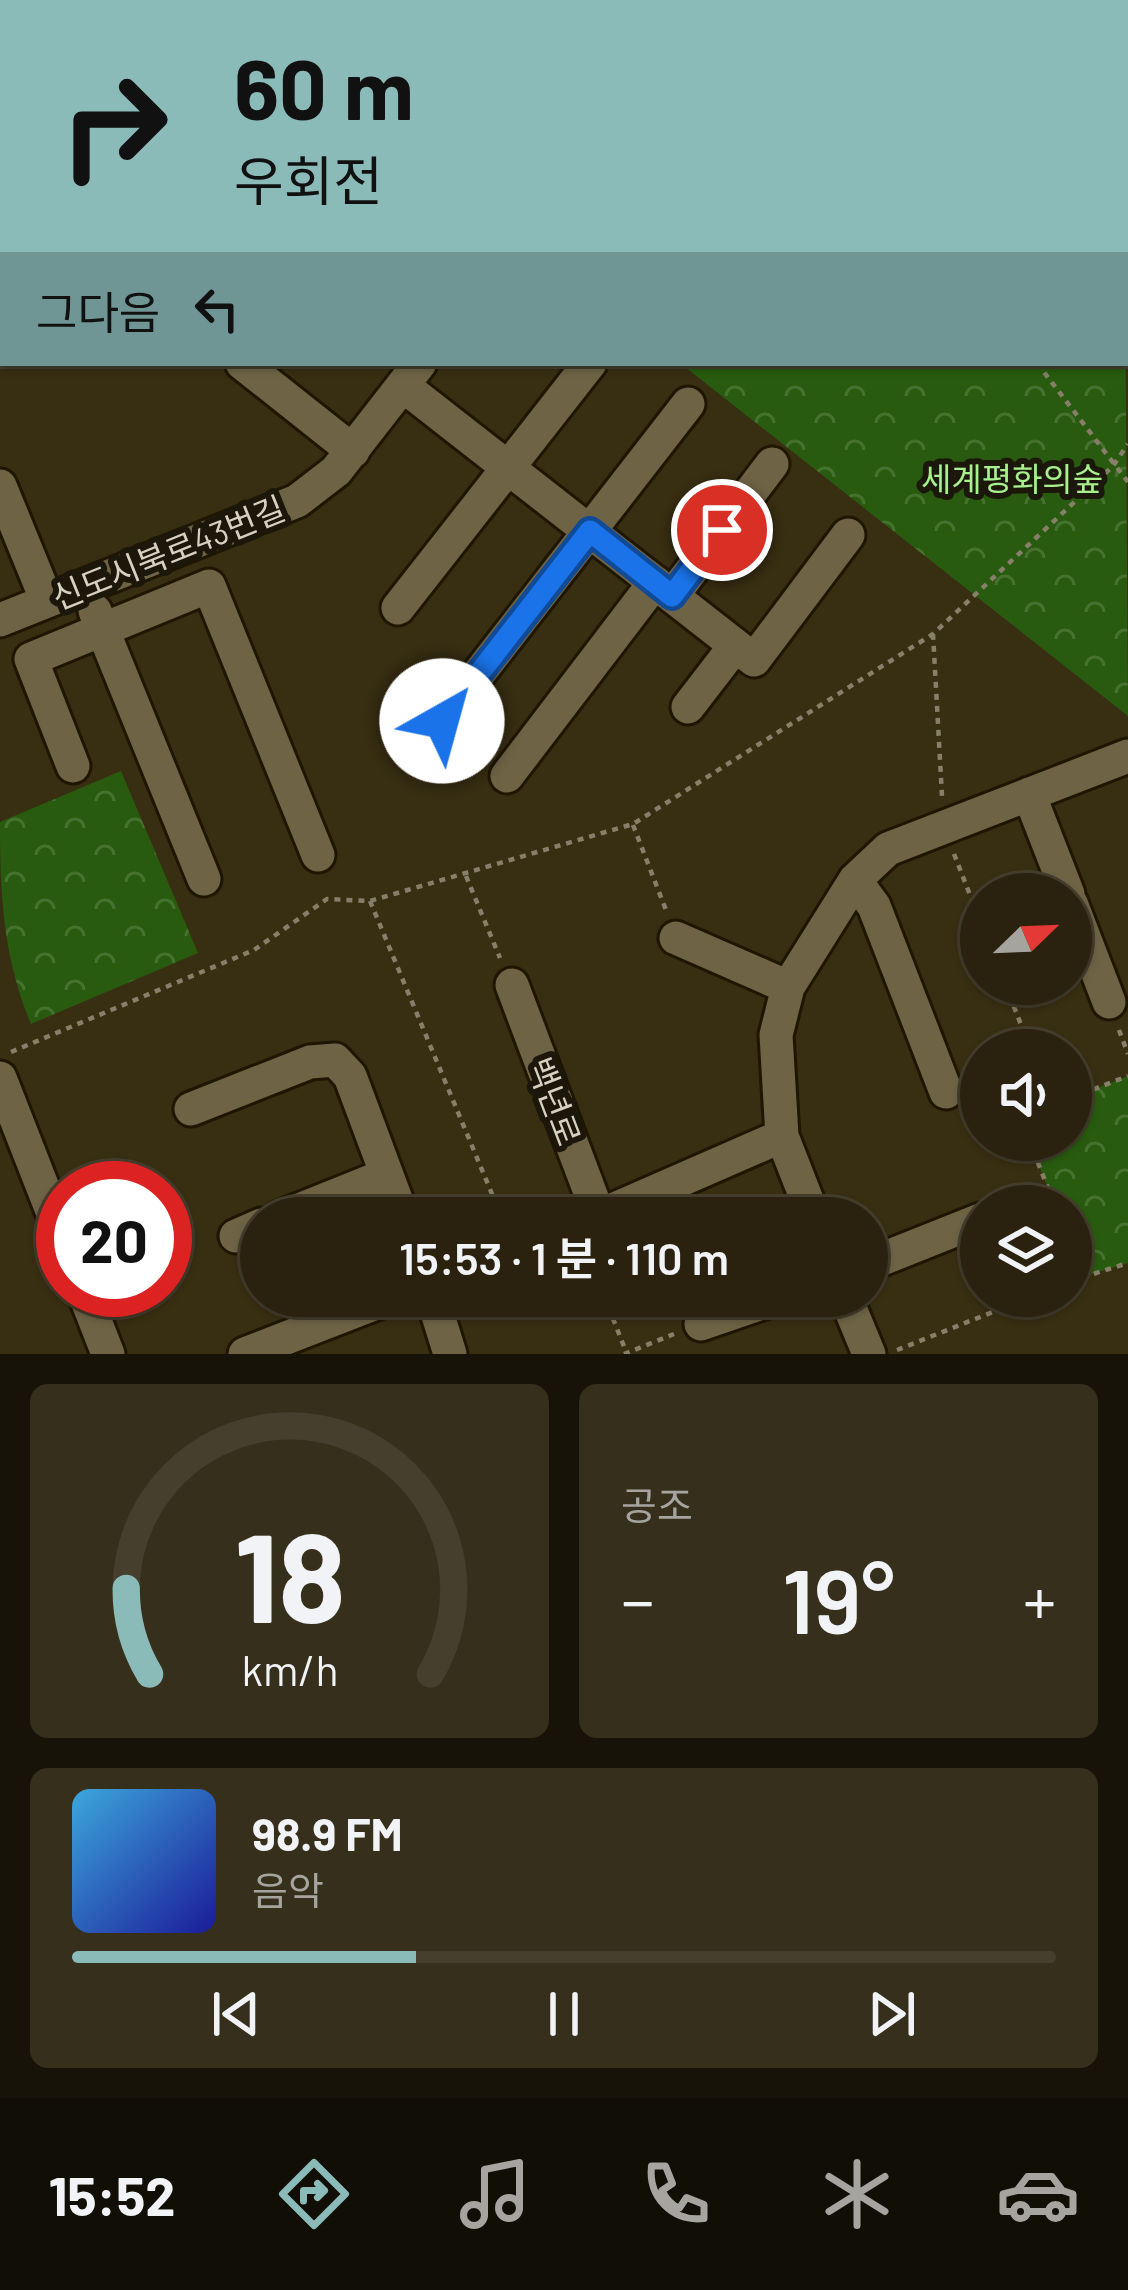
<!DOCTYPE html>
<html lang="ko">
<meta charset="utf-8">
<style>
body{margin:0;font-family:Barlow,"Noto Sans KR",sans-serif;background:#362f1c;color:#f1f3f6;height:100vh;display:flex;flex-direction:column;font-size:45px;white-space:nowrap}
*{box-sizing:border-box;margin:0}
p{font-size:39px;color:#a5a49e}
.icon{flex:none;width:66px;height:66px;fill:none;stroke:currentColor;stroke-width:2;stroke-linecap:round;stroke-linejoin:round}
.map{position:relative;height:1354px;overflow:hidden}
.details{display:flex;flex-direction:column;gap:30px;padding:30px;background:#171308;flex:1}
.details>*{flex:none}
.top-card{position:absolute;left:0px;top:0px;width:1128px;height:366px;box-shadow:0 3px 9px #0004,0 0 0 3px #463f2e;background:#8bbbb9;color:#111;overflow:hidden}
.needle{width:78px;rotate:67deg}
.controls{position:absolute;left:960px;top:873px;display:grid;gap:24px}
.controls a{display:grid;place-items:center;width:132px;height:132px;border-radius:50%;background:#2a220e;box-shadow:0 3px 9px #0004,0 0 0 3px #463f2e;font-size:60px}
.speed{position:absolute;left:36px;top:1161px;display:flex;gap:24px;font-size:60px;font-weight:700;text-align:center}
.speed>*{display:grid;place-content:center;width:156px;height:156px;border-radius:50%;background:#2a220e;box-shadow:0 3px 9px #0004,0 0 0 3px #463f2e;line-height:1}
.speed .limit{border:18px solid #d22;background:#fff;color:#111}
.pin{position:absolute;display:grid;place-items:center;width:102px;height:102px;color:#fff;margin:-51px;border:6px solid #fff;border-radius:50%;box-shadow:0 3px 12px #0007}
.me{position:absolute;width:132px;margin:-66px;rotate:38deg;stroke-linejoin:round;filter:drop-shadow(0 0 9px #0008)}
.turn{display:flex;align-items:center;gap:42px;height:252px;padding:0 36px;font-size:54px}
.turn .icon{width:156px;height:156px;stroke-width:2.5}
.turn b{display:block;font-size:84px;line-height:102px}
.then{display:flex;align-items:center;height:114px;padding:0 36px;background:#0003;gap:24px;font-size:45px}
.big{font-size:90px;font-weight:600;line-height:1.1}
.details .widget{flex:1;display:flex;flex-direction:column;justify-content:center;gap:18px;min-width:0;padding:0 42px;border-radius:18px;background:#362f1c}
.details .dial{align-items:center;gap:0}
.dial svg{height:312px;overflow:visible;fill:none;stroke:#463f2e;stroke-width:7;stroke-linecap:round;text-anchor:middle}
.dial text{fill:#f1f3f6;stroke:none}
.song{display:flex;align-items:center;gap:36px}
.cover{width:144px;height:144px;border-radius:18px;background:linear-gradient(135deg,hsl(200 70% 55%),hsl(240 70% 35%))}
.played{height:12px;border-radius:6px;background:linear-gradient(90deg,#8bbbb9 35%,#463f2e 35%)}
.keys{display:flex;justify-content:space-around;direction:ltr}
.heat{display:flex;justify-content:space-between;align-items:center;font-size:66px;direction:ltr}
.details .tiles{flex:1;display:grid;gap:30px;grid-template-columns:1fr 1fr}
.widget:last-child{grid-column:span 2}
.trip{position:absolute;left:240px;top:1197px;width:648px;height:120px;border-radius:60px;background:#2a220e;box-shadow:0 3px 9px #0004,0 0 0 3px #463f2e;font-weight:600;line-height:120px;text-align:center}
.dock{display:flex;height:192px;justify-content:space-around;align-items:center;background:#110e06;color:#a5a49e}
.dock .icon{width:84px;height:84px}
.dock .selected{color:#8bbbb9}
.dock b{font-size:54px;color:#f1f3f6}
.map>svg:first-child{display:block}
.park{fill:url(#park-crowns)}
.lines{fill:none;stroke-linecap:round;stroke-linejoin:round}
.minor-casing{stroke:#1f1600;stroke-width:39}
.highway-casing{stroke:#1f1600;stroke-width:42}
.path{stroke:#877f69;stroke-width:4.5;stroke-dasharray:6 6;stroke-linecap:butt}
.minor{stroke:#6e6345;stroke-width:33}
.highway{stroke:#b5862e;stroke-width:36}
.route-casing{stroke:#114b97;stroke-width:30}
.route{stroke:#1a73e8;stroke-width:21}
.labels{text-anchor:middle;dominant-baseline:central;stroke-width:12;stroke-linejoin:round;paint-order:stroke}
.park-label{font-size:33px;fill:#a8f08d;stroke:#1b170b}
.street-label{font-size:33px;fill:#d7d1c1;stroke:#1b170b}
</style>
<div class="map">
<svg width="1128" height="1354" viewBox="0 0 1128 1354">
<defs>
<pattern id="park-crowns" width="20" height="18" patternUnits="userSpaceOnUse" patternTransform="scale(3)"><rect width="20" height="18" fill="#285b0f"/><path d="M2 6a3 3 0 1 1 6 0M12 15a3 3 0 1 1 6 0" fill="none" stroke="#467230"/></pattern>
</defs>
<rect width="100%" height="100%" fill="#382e12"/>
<path class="park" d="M222 0H787L790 3H226Z
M1125 275 1128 716 680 363H1125Z
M121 771 198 953 31 1024C3 957 0 894 0 822Z
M1128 1076V1263L1082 1277 1071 1249V1206H1055L1029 1140H1071V1098Z"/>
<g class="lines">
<g class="minor-casing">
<path id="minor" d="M44 0 48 3
M165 0 169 3
M0 125 3 127
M242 363 353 451
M406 388 754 660 848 535
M0 486 47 601
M672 596 772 464
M398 608 590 363
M95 611 204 879
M0 620 297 501 336 471 420 363
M688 707 735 646
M442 721 688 404
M73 766 31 659 209 586 318 855
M507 776 655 582
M1029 794 1068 894
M855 880 874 906 946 1092
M1071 903 1109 1002
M676 938 788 987
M512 985 599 1216
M0 1078 63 1239
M191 1109 310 1062 335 1060 350 1076 403 1218
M782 1136 814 1218
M279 1218 386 1175
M594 1218 782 1136 776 1035 788 987 855 880 888 849 1128 756
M236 1236 261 1225
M867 1265 980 1220
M83 1290 108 1354
M432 1296 450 1354
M845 1296 869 1354
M701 1324 782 1296
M245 1354 394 1296"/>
</g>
<g class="highway-casing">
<path id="highway" d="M896 0 900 3
M973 0 977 3
M1125 119 1128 121
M1125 179 1128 182"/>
</g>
<path class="path" d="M593 0 598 3
M1037 363 1128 482
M933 634 942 796
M633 825 666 910
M954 854 981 923
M466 876 500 958
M370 901 502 1218
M1005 984 1031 1050
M1119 1030 1128 1054
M11 1052 254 950 327 899 370 901 633 824 933 634 1113 466 1128 444
M1071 1098 1128 1076
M1029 1140 1055 1206
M1028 1206 1052 1199
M1071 1249 1082 1277
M1071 1281 1128 1263
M604 1296 627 1354
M897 1350 1033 1296
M624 1354 674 1334"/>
<use href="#minor" class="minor"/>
<use href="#highway" class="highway"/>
</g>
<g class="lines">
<g class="route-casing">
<path id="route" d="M442 721 590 531 672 596 722 530"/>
</g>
<use href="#route" class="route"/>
</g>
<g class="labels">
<g class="park-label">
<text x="1012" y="478">세계평화의숲</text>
</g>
<g class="street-label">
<text transform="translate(168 552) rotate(-22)">신도시북로43번길</text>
<text transform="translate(555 1101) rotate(69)">백년로</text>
</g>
</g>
</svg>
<div class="controls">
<a><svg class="needle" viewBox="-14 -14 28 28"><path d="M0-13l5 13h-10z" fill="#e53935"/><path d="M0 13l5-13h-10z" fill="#a5a49e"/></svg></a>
<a><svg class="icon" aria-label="sound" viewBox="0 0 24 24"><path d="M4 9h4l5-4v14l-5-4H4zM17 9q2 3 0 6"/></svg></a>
<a><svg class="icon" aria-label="layers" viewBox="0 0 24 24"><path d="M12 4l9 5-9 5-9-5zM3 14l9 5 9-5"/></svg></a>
</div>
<div class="speed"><div class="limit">20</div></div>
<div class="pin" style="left:722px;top:530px;background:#d93025"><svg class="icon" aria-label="arrive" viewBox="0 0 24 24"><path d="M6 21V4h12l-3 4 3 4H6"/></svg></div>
<svg class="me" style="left:442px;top:721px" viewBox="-20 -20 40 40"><circle r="19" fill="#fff"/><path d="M0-13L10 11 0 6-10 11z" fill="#1a73e8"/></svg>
<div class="trip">15:53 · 1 분 · 110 m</div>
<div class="top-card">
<div class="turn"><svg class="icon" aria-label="right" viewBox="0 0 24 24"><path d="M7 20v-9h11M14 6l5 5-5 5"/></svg><div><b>60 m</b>우회전</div></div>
<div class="then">그다음<svg class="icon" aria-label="left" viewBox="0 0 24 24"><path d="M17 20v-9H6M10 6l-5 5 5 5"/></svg></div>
</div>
</div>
<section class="details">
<div class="tiles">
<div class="widget dial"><svg viewBox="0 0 100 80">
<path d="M14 69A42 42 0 1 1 86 69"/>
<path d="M14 69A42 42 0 0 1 8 47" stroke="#8bbbb9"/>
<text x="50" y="56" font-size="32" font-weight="700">18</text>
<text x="50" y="72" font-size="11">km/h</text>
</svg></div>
<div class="widget"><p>공조</p>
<div class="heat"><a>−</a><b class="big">19°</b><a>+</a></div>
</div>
<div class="widget">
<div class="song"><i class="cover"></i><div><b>98.9 FM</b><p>음악</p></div></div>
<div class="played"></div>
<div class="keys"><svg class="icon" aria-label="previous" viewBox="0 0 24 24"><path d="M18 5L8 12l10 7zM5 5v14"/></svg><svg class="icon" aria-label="pause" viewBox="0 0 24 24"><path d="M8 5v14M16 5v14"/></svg><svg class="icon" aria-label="next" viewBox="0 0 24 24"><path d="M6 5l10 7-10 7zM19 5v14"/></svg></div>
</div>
</div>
</section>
<nav class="dock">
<b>15:52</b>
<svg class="icon selected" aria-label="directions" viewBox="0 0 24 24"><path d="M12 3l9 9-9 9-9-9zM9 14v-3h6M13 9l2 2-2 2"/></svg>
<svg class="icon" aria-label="music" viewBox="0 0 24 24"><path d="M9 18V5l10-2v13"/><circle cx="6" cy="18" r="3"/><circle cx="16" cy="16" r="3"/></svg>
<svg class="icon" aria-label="phone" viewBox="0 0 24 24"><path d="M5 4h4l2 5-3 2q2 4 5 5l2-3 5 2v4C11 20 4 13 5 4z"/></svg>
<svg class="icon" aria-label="climate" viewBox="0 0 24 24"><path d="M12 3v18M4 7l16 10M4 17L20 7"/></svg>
<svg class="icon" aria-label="car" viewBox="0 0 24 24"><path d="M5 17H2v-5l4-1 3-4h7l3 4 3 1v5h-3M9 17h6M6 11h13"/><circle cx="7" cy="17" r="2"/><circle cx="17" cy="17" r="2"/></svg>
</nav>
